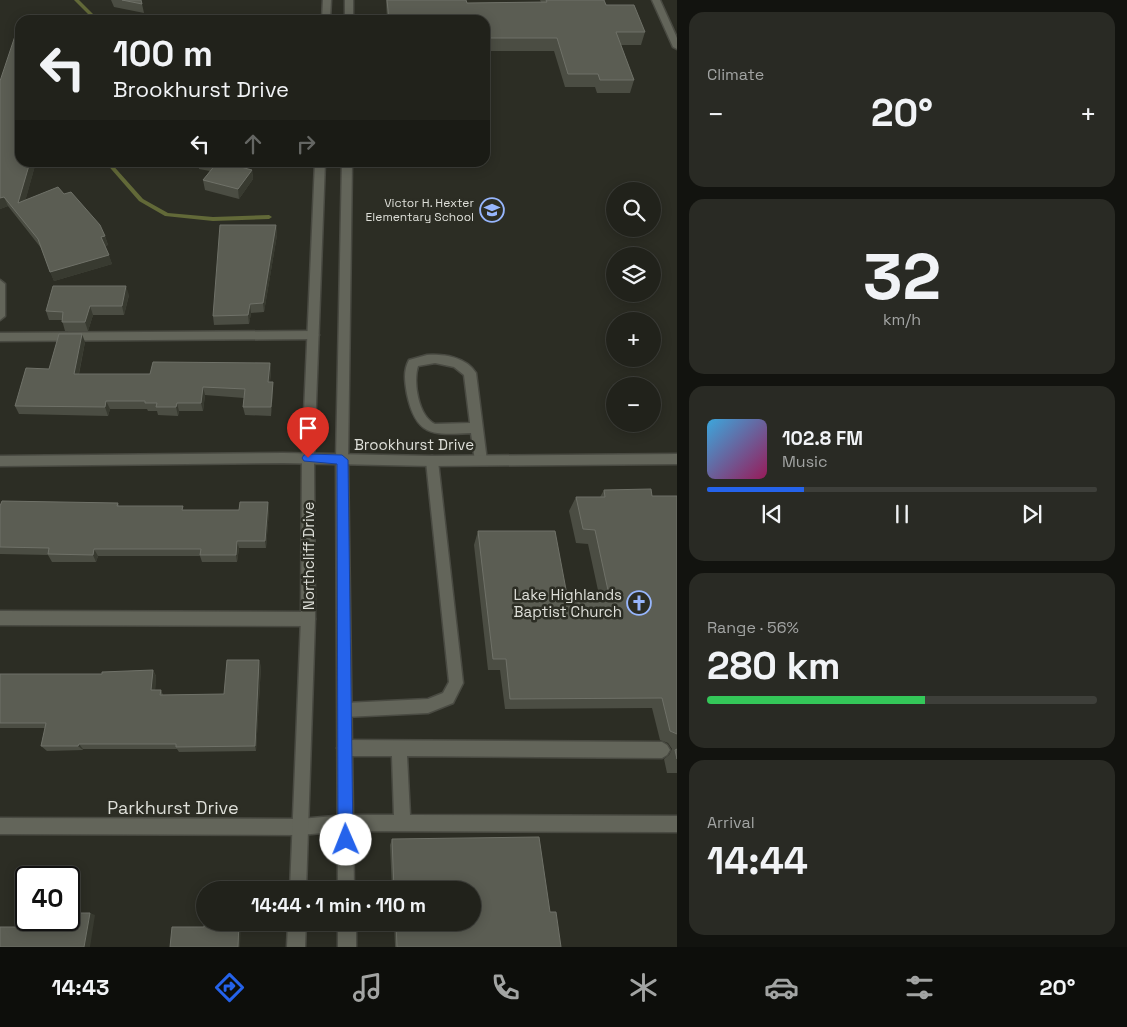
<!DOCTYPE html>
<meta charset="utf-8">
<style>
body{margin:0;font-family:"Space Grotesk",sans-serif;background:#292a24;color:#f1f3f6;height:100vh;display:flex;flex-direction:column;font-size:19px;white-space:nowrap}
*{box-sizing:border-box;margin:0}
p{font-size:16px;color:#a2a4a3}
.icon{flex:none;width:28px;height:28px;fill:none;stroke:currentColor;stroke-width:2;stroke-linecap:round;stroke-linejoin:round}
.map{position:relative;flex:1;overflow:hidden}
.drawer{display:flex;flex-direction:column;gap:12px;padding:12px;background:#12130f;width:450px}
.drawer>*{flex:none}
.banner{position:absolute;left:15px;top:15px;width:475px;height:152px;border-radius:15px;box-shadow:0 2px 12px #0003,0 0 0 1px #3e3f3a;background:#21221b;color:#f1f3f6;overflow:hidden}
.fabs{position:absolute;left:606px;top:182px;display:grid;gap:10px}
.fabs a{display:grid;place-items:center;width:55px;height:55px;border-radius:50%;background:#21221b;box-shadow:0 2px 12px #0003,0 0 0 1px #3e3f3a;font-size:25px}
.speed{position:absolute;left:15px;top:866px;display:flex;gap:10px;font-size:25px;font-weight:700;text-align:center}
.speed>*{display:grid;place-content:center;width:65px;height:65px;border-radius:50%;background:#21221b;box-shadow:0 2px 12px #0003,0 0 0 1px #3e3f3a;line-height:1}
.speed .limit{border:2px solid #111;border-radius:8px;background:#fff;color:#111}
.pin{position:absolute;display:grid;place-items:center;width:42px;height:42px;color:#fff;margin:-51px -21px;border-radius:50% 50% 50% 0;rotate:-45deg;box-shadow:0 0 5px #0007}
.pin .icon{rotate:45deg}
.me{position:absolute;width:55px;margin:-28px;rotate:359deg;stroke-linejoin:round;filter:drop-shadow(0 0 4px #0008)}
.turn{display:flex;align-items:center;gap:18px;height:105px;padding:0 15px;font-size:22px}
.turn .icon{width:65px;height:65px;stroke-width:2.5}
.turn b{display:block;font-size:35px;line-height:42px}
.lanes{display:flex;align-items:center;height:48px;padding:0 15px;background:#0003;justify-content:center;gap:25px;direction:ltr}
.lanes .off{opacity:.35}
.big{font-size:38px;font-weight:600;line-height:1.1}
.drawer .tile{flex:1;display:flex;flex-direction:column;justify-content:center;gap:8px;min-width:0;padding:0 18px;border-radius:15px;background:#292a24}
.drawer .dial{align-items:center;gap:0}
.dial b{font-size:65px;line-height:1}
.song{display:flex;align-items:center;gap:15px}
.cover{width:60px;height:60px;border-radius:8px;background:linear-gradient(135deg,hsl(200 70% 55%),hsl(330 70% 35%))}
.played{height:5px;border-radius:2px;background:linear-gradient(90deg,#2563eb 25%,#3e3f3a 25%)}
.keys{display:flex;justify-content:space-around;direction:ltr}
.heat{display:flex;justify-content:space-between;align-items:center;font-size:28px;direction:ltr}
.charge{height:8px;border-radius:4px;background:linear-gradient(90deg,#34c759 56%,#3e3f3a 0)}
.trip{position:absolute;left:196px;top:881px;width:285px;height:50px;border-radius:25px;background:#21221b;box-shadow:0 2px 12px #0003,0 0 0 1px #3e3f3a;font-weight:600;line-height:50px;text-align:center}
.dock{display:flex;height:80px;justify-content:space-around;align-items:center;background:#0d0e0b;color:#a2a4a3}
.dock .icon{width:35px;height:35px}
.dock .selected{color:#2563eb}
.dock b{font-size:22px;color:#f1f3f6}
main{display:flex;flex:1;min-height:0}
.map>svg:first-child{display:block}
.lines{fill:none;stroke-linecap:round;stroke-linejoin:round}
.stream{fill:#626938;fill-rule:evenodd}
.service-casing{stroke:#494a42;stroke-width:3}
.minor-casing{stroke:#494a42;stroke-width:3}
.tertiary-casing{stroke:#494a42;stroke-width:3}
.service{fill:#63655a;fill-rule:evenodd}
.minor{fill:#63655a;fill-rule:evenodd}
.tertiary{fill:#63655a;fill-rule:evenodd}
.wall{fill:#4b4d43}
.shaded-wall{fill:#383a30}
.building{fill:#5b5d53;stroke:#6f7168}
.route{fill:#2563eb;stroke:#184099}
.labels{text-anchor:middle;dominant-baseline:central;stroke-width:5;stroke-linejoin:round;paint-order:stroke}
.far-poi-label{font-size:12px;fill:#dedfd9;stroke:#2c2d24;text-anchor:end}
.street-label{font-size:15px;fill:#dedfd9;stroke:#2c2d24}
.poi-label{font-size:15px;fill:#dedfd9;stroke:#2c2d24;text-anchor:end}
.near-street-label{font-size:18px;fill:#dedfd9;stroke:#2c2d24}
</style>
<main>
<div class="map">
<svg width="677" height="947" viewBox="0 0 677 947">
<rect width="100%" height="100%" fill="#2c2d24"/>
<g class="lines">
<path class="stream" d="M74 0H79L99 20H94Z
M105 162H110L143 199 168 213 213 217 269 215 272 217 269 219 213 221 165 216 139 201Z"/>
<g class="service-casing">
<path id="service" d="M313 331 319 335 313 339 0 341V333Z
M427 355C444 354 466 357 476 373L487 461 485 465H477L475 461 471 433C433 435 416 437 407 394 405 382 403 371 409 360ZM435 363 454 367 464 375 470 423 435 424C418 416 413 382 418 366Z
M432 456 436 457 438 461 463 683 453 703 428 713 345 717 340 715 338 710 340 705 345 703 428 699 443 693 449 682 426 461 428 457Z
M0 611 308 612 313 614 315 619 313 624 308 626 0 625Z
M345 740 662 742 667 745 670 750 667 755 662 758 407 756 410 815 677 816V832L346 831 340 829 338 823 340 817 346 815H394L392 756H345L340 753 337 748 340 743Z"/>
</g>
<g class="minor-casing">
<path id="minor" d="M652 0H660L677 38V49L673 47Z
M0 280 5 284V316L0 320Z
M283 453 432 456 677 454V464L432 466 283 463 0 466V456Z
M346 815 352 817 354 823 352 829 346 831 300 835 0 834V818L300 819Z"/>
</g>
<g class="tertiary-casing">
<path id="tertiary" d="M323 0H331L330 20H322Z
M345 0H353V20H345Z
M315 162H325L314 458 315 619 306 890H290L301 619 302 458Z
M342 162H352L348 460 354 890H338L336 460Z
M288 922H306L305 947H287Z
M338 922H356V947H338Z"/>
</g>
<use href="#service" class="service"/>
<use href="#minor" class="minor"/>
<use href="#tertiary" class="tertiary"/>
</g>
<path class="wall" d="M111 0H141L142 4 144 13 114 7Z
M386 0H466L467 3 541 2 540 0H604L606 5 645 32 641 45H621L634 80 630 93H597L595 87H565L554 51H485V20H387Z
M0 81 20 162H36L25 201 64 194 105 236 108 245 105 246 112 264 54 281 41 248 8 206 0 209Z
M198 162H230L229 164 252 170 253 179 239 199 205 190 203 180 210 171 199 169Z
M276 225 277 235 264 312 251 313 249 324 214 325 213 316Z
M129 295 124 315H93L88 331H65L62 320H49L46 311Z
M85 342 79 374H150L270 363 271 371 270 382H273V391L271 416 245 415 243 407 244 398 205 395 203 411H179L178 416 158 415 157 411H148L147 409H110L108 416 19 414 15 406Z
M604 490 652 496H677V773H667L664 759 669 755 672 749 668 743 660 740 652 708 505 709 500 670H488L474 545 478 531 567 595H599L588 544 576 543 569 511 576 497H600Z
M118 503 119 506 184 510H269L266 548H239L237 562H202L200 556H98L96 562H52L48 555 0 554V506Z
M261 666 256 751 179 752 177 749H83V750L47 751 41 746 45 728H0V674H102L153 670 156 676 155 690H161L163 695 224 694Z
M392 839 550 912 561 947H395L394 922H472V890H392L390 845Z"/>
<path class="shaded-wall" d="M30 162H36L22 213 18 203Z
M252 170 253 179 239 199 238 189Z
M4 197 8 206 0 209V198Z
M276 225 277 235 264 312 263 303Z
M105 236 108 245 104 246 101 237Z
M109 255 112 264 54 281 50 272Z
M126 286 129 295 124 315 122 306Z
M250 304 251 313 249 324 248 315Z
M90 306 93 315 88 331 85 322Z
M82 334 85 342 77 382 74 374Z
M270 363 271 371 269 391 268 382Z
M273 382V391L271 416V407Z
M203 387 205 395 203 411 201 403Z
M106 401 110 409 108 416 105 407Z
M177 403 179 411 178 416 176 407Z
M268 502 269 510 266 548 265 541Z
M237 541 239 548 237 562 236 555Z
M94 549 98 556 96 562 93 555Z
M259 660 261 666 256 751 255 746Z
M153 670 156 676 155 695 151 690Z
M79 744 83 749V750L78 746Z
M90 913 95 915 90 947H84Z
M239 922H241L240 947H238Z"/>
<path class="building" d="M122 0H141L142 4Z
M387 0H466L467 3 547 2 546 0H604L606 5H634L645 32H616L634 80H600L598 74H568L557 38H485V20H389Z
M21 18H45L49 20H20Z
M20 21V109L19 111H20V162H30L18 203 58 187 64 194 71 192 100 225 105 236 101 237 109 255 50 272 38 239 4 197 0 198V81Z
M209 162H222L252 170 238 189 203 180 216 164Z
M220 225H276L263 303 250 304 248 315 213 316Z
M53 286H126L122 306H90L85 322H62L63 312 46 311Z
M59 334H82L74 374H150L153 362 270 363 268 382H273L271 407H243L245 389 203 387 201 403H177L176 407H156L157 403H145V401H106L105 407 15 406 26 368 49 369Z
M651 489 652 496H677V734L670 731 662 698 510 699 506 659H493L478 531H555L567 595H609L595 530 583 529 576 497H605L604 490Z
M2 501 118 503 117 506H183L182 510H239L240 502H268L265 541H237L236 555H200L201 549H94L93 555 48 554 49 548 0 547V506Z
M227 660H259L255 746 176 747V744H79L78 746H41L46 723H0V674H102V672L153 670 151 690H161L160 695 224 694Z
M677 749V759L675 750Z
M539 837 550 912H556L561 947H397L396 922H472V890H394L392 839Z
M69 913H90L84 947H0V927H40L42 920H69Z
M205 919V922H239L238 947H170L172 927H204Z"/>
<path class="route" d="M308 454 342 455 348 460 353 840 351 845 346 847 341 845 338 840 337 464 304 461 302 458 304 455Z"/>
<defs>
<g id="school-ring" transform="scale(1.25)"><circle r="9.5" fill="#2c2d24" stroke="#97b6fd" stroke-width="1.5"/><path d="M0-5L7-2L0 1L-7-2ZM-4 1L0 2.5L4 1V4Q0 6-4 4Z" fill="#97b6fd"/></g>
<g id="church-ring" transform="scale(1.25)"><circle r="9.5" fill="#2c2d24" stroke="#97b6fd" stroke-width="1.5"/><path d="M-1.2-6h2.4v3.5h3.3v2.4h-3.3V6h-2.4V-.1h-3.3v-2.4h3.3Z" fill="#97b6fd"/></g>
</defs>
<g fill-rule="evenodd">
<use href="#school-ring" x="492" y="210"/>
<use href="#church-ring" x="639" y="603"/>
</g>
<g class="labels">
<g class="far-poi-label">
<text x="474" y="203">Victor H. Hexter<tspan x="474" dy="14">Elementary School</tspan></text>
</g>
<g class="street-label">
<text x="414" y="444">Brookhurst Drive</text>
<text transform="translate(308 556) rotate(-90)">Northcliff Drive</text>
</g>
<g class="poi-label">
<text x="622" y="594">Lake Highlands<tspan x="622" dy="17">Baptist Church</tspan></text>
</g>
<g class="near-street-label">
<text x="173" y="807">Parkhurst Drive</text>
</g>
</g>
</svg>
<div class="fabs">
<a><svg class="icon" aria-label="search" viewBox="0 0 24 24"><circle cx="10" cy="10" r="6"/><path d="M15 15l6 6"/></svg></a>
<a><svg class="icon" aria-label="layers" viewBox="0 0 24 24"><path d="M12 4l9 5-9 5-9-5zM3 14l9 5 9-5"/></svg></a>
<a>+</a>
<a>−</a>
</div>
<div class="speed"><div class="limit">40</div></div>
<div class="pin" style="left:308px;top:458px;background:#d93025"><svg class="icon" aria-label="arrive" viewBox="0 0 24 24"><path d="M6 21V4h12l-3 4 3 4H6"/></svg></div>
<svg class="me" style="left:346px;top:840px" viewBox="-20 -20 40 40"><circle r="19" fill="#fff"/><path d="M0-13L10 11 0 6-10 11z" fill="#2563eb"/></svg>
<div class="trip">14:44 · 1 min · 110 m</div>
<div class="banner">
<div class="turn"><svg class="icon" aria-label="left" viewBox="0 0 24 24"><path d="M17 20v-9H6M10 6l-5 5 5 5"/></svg><div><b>100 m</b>Brookhurst Drive</div></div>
<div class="lanes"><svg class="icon" aria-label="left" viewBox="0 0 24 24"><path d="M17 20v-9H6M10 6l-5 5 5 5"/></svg><svg class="icon off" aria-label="ahead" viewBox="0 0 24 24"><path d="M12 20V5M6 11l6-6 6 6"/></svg><svg class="icon off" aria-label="right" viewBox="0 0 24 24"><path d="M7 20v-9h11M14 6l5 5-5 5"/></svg></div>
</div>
</div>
<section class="drawer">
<div class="tile"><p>Climate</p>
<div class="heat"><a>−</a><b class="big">20°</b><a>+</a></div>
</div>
<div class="tile dial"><b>32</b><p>km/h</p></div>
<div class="tile">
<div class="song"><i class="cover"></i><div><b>102.8 FM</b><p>Music</p></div></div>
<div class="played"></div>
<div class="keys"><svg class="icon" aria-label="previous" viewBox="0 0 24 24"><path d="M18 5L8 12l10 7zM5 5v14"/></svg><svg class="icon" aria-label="pause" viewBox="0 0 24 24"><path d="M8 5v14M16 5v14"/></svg><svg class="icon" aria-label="next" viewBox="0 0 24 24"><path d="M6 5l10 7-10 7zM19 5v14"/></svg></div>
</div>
<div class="tile"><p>Range · 56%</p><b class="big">280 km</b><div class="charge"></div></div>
<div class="tile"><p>Arrival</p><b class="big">14:44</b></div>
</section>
</main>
<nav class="dock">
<b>14:43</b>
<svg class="icon selected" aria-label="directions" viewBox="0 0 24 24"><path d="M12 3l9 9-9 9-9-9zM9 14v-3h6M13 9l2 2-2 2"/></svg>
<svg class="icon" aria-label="music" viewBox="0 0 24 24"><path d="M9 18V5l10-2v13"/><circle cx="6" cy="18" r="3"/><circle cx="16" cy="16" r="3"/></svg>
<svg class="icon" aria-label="phone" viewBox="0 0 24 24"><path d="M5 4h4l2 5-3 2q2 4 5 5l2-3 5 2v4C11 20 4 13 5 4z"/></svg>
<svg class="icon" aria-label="climate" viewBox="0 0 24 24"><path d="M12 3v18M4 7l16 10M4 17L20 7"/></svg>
<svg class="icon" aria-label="car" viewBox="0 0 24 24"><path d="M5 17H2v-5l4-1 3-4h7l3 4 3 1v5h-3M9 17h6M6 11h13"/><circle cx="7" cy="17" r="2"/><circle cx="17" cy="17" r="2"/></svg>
<svg class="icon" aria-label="filters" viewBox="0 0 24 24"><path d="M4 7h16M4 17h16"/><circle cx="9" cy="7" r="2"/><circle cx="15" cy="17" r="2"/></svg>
<b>20°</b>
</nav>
